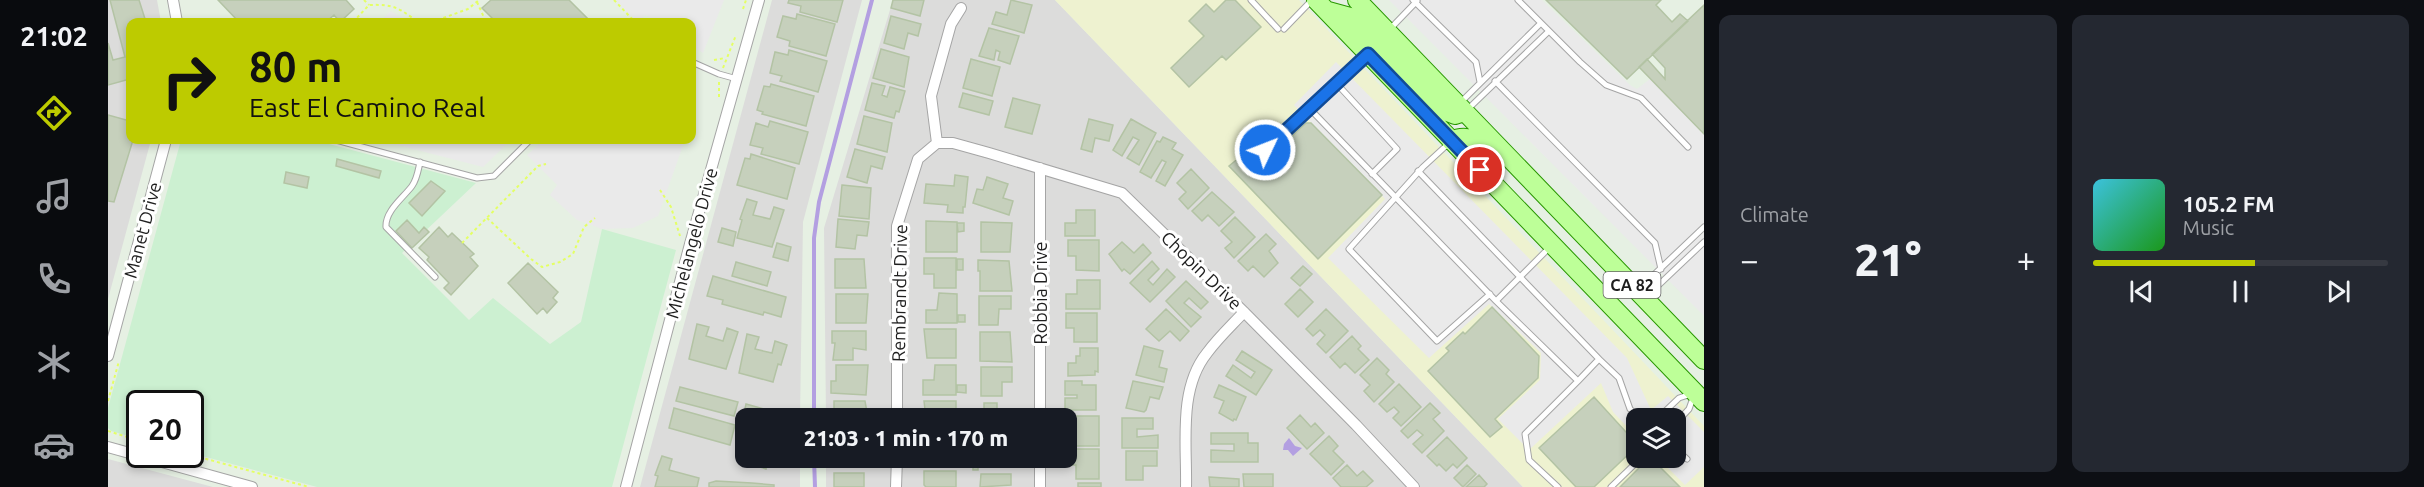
<!DOCTYPE html>
<meta charset="utf-8">
<style>
body{margin:0;font-family:Ubuntu,sans-serif;background:#242831;color:#f1f3f6;height:100vh;display:flex;flex-direction:column;font-size:22px;white-space:nowrap}
*{box-sizing:border-box;margin:0}
p{font-size:20px;color:#9ea1a6}
.icon{flex:none;width:33px;height:33px;fill:none;stroke:currentColor;stroke-width:2;stroke-linecap:round;stroke-linejoin:round}
.map{position:relative;flex:1;overflow:hidden}
.sheet{display:flex;flex-direction:column;gap:15px;padding:15px;background:#0d0f14;width:720px}
.sheet>*{flex:none}
.top-card{position:absolute;left:18px;top:18px;width:570px;height:126px;border-radius:12px;box-shadow:0 3px 9px #0003;background:#bdcb00;color:#111;overflow:hidden}
.controls{position:absolute;left:1518px;top:408px;display:grid;gap:12px}
.controls a{display:grid;place-items:center;width:60px;height:60px;border-radius:12px;background:#171b24;box-shadow:0 3px 9px #0003;font-size:30px}
.speed{position:absolute;left:18px;top:390px;display:flex;gap:12px;font-size:30px;font-weight:700;text-align:center}
.speed>*{display:grid;place-content:center;width:78px;height:78px;border-radius:50%;background:#171b24;box-shadow:0 3px 9px #0003;line-height:1}
.speed .limit{border:3px solid #111;border-radius:9px;background:#fff;color:#111}
.pin{position:absolute;display:grid;place-items:center;width:51px;height:51px;color:#fff;margin:-26px;border:3px solid #fff;border-radius:50%;box-shadow:0 2px 6px #0007}
.me{position:absolute;width:66px;margin:-33px;rotate:47deg;stroke-linejoin:round;filter:drop-shadow(0 0 4px #0008)}
.turn{display:flex;align-items:center;gap:21px;height:126px;padding:0 24px;font-size:27px}
.turn .icon{width:78px;height:78px;stroke-width:2.5}
.turn b{display:block;font-size:42px;line-height:51px}
.big{font-size:45px;font-weight:800;line-height:1.1}
.sheet .tile{flex:1;display:flex;flex-direction:column;justify-content:center;gap:9px;min-width:0;padding:0 21px;border-radius:12px;background:#242831}
.song{display:flex;align-items:center;gap:18px}
.cover{width:72px;height:72px;border-radius:9px;background:linear-gradient(135deg,hsl(190 70% 55%),hsl(120 70% 35%))}
.played{height:6px;border-radius:3px;background:linear-gradient(90deg,#bdcb00 55%,#363941 55%)}
.keys{display:flex;justify-content:space-around;direction:ltr}
.heat{display:flex;justify-content:space-between;align-items:center;font-size:33px;direction:ltr}
.sheet .tiles{flex:1;display:grid;gap:15px;grid-template-columns:repeat(2,1fr)}
.trip{position:absolute;left:627px;top:408px;width:342px;height:60px;border-radius:12px;background:#171b24;box-shadow:0 3px 9px #0003;font-weight:800;line-height:60px;text-align:center}
main{display:flex;flex:1;min-height:0}
.menu{display:flex;flex-direction:column;width:108px;justify-content:space-around;align-items:center;background:#090b0e;color:#9ea1a6}
.menu .icon{width:42px;height:42px}
.menu .selected{color:#bdcb00}
.menu b{font-size:27px;color:#f1f3f6}
.map>svg:first-child{display:block}
.residential{fill:#dcdcdb}
.commercial{fill:#eef2d0;fill-rule:evenodd}
.farmland{fill:#ccf0d1}
.parking{fill:#eaeaea}
.water{fill:#b39fe1}
.lines{fill:none;stroke-linecap:round;stroke-linejoin:round}
.stream{stroke:#b39fe1;stroke-width:4}
.building{fill:#c6d0bc;stroke:#b3c3a4;stroke-width:1.5}
.lane-casing{stroke:#a5a5a5;stroke-width:7}
.street-casing{stroke:#a5a5a5;stroke-width:12}
.primary-casing{stroke:#289700;stroke-width:20}
.path{stroke:#e4ff64;stroke-width:2;stroke-dasharray:3 3;stroke-linecap:butt}
.lane{stroke:#fff;stroke-width:5}
.street{stroke:#fff;stroke-width:10}
.primary{stroke:#bdff98;stroke-width:18}
.route-casing{stroke:#114b97;stroke-width:15}
.route{stroke:#1a73e8;stroke-width:10}
.labels{text-anchor:middle;dominant-baseline:central;stroke-width:6;stroke-linejoin:round;paint-order:stroke}
.shield{fill:#fff;stroke:#626262;stroke-width:1.5}
.shield-label{font-size:16px;font-weight:bold;fill:#1e1e1e}
.street-label{font-size:18px;fill:#1e1e1e;stroke:#fff}
</style>
<main>
<nav class="menu">
<b>21:02</b>
<svg class="icon selected" aria-label="directions" viewBox="0 0 24 24"><path d="M12 3l9 9-9 9-9-9zM9 14v-3h6M13 9l2 2-2 2"/></svg>
<svg class="icon" aria-label="music" viewBox="0 0 24 24"><path d="M9 18V5l10-2v13"/><circle cx="6" cy="18" r="3"/><circle cx="16" cy="16" r="3"/></svg>
<svg class="icon" aria-label="phone" viewBox="0 0 24 24"><path d="M5 4h4l2 5-3 2q2 4 5 5l2-3 5 2v4C11 20 4 13 5 4z"/></svg>
<svg class="icon" aria-label="climate" viewBox="0 0 24 24"><path d="M12 3v18M4 7l16 10M4 17L20 7"/></svg>
<svg class="icon" aria-label="car" viewBox="0 0 24 24"><path d="M5 17H2v-5l4-1 3-4h7l3 4 3 1v5h-3M9 17h6M6 11h13"/><circle cx="7" cy="17" r="2"/><circle cx="17" cy="17" r="2"/></svg>
</nav>
<div class="map">
<svg width="1596" height="487" viewBox="0 0 1596 487">
<rect width="100%" height="100%" fill="#e6f0e3"/>
<path class="residential" d="M0 0H49L53 22H22V140H43L0 299Z
M664 0H754L695 222 692 418H638V458H692V487H532Z
M785 0H947L1415 487H718V458H958V418H718L716 228Z
M0 459 105 487H0Z"/>
<path class="commercial" d="M947 0H1191L1596 426V487H1415ZM1528 418H1568V458H1528Z"/>
<path class="farmland" d="M73 140H206L368 183 294 253 361 320 385 298 442 344 473 322 494 229 568 250 504 487H209L83 453 82 404H32L31 439 3 431 0 428V408Z"/>
<path class="parking" d="M507 0H616L595 53 584 46V22H549L538 15 529 22Z
M1281 0H1434L1522 85 1529 89 1542 79 1596 134V316Z
M283 11 300 22H271Z
M1228 62 1519 358 1543 410 1560 396 1596 432V467L1577 485 1550 458H1568V418H1528V436L1505 412 1493 383 1421 450 1390 419 1432 380 1433 353 1381 304 1321 358 1220 258 1277 199 1186 105Z
M270 140H403L375 167Z
M436 140H577L550 216 525 228 494 229 469 220 442 195 449 185 419 155Z"/>
<path class="water" d="M1181 438 1187 446 1194 448 1185 456 1180 450H1175L1176 444Z"/>
<g class="lines">
<path class="stream" d="M706 418V238L711 202 764 0
M706 458 707 487"/>
</g>
<path class="building" d="M2 0H31L38 22H22V79L0 85V43L5 60 17 57Z
M110 0H238L246 9 232 22 226 15 218 22H137L134 20 131 22Z
M383 0H461L481 20 478 22H385L387 21 374 8Z
M681 0H735L729 22 692 12 693 6 680 3Z
M785 0H816L812 16 783 8Z
M903 0 924 5 916 33 884 24 888 12 899 15Z
M1118 0H1127L1153 27 1118 60 1114 56 1081 87 1063 68 1096 36 1081 21 1098 4 1106 12Z
M1438 0H1553L1548 5 1564 22 1572 14 1580 21 1519 79Z
M1596 5V134L1531 67 1539 59 1557 79V68L1544 54Z
M689 14 727 24 718 56 681 46 682 41 669 37 675 16 688 19Z
M783 16 813 24 810 36 800 33 796 49 776 43Z
M881 28 911 36 902 64 890 60 892 52 888 50 886 60 871 56Z
M773 49 801 57 796 87 765 78Z
M681 50 719 61 710 92 672 81 674 76 662 73 667 52 680 55Z
M863 59 892 67 884 96 855 88Z
M764 83 777 86 774 95 779 97 782 87 797 91 791 112 788 111 786 118 757 110Z
M663 84 706 96 698 126 654 114 655 112 649 110 656 86 662 87Z
M855 93 885 101 881 115 851 107Z
M905 98 932 105 924 134 897 127Z
M0 115 22 121V140H25L6 202 0 201Z
M756 116 784 123 779 152 749 144Z
M981 119 1005 125 1001 141 987 138 984 152 973 149Z
M1023 119 1048 133 1031 165 1019 158 1031 140 1025 137 1014 156 1005 150Z
M662 121 700 132 691 164 653 154 655 148 642 145 648 123 660 127Z
M1198 123H1203L1274 195 1210 259 1121 166 1132 157 1147 170Z
M1055 137 1068 143 1064 149 1075 155 1057 186 1048 181 1058 162 1054 160 1043 178 1032 172 1049 141 1052 142Z
M747 149 777 157 774 169 763 166 759 183 739 177Z
M643 154 687 168 679 199 629 185 637 158 642 159Z
M229 159 273 171 271 178 228 166Z
M1083 169 1101 188 1080 209 1071 199 1078 192 1069 183Z
M178 172 201 177 199 188 176 183Z
M847 175 860 177 857 207H855V213L839 212 840 205 816 203 818 184 846 186Z
M879 177 900 184 895 198 905 201 901 215 865 203 869 189 875 190Z
M323 181 337 191 314 216 301 203Z
M734 185 763 188 761 219 731 216Z
M1104 192 1126 212 1111 226 1100 215 1094 221 1084 211Z
M639 199 649 202 645 215 662 219 666 207 676 210 664 247 629 238 634 220 632 219Z
M968 210H987V236H957V223H968Z
M1127 217 1147 237 1126 258 1117 248 1124 242 1113 231Z
M730 219 761 222 759 236 749 235 747 249 728 247Z
M299 220 311 233 316 227 321 232 304 248 288 231Z
M818 221 849 222V252H818Z
M873 222 904 223 902 252H873Z
M849 223H856V231L850 232Z
M331 227 340 237 344 233 366 254 362 257 370 266 343 295 336 288 341 283 319 260 321 257 311 248Z
M614 228 628 232 625 246 610 242Z
M1158 234 1168 244 1161 251 1170 263 1156 277 1145 266 1140 271 1130 261Z
M960 240H991V271L968 270V256H960Z
M1014 242 1026 253 1035 244 1043 253 1022 274 1016 269 1014 271 1001 254Z
M669 243 683 247 680 261 665 257Z
M816 258H848V288H826V274H816Z
M727 259H756L758 288H727Z
M849 259H855V270H849Z
M870 260 901 261 904 291H872V271H870Z
M1044 261 1051 269 1040 280 1045 285 1059 269 1067 277 1042 302 1022 283Z
M628 262 663 272 659 286 624 276Z
M420 263 450 292 445 298 449 302 439 313 435 308 429 314 400 283Z
M1195 266 1204 274 1192 286 1183 278Z
M605 276 678 297 673 317 656 312 655 315 614 304 615 300 599 296Z
M969 280H992V309H958V294H969Z
M1078 281 1100 302 1093 309 1081 298 1076 303 1093 317 1083 327 1058 301Z
M1192 289 1205 302 1190 317 1177 304Z
M831 293 849 294V323H818V310H829Z
M728 294H760L758 323H728Z
M871 296H903V309H891L890 325H871Z
M1384 307 1431 356 1430 378 1387 419 1394 427 1382 437 1320 371 1341 351 1338 348 1355 332 1357 334Z
M1058 309 1081 331 1072 341 1062 331 1051 341 1038 329Z
M1218 309 1240 331 1218 353 1209 344 1217 335 1212 330 1205 336 1198 329Z
M958 313H989V342H966V328H958Z
M850 315H857V322H850Z
M589 324 601 327 598 336 615 341 619 328 630 332 618 369 581 359Z
M816 329H848V358H819Z
M724 331H758V350L745 348V360H725L727 343H724Z
M872 332H902L904 362 872 361Z
M639 334 651 337 647 349 664 353 667 341 679 345 673 365 670 364 665 382 631 373Z
M1244 336 1253 346 1250 349 1261 360 1247 373 1237 363 1232 368 1222 357Z
M1036 346 1055 351 1051 367 1059 369 1056 382 1028 375Z
M972 348H990V372L987 371V375L960 376V363H968V356H972Z
M1134 351 1164 370 1148 395 1118 376 1125 365 1143 378 1147 372 1128 360Z
M1269 358 1281 370 1278 374 1286 382 1266 402 1256 391 1262 385 1252 375Z
M728 365H760L758 395 723 393V381H728Z
M827 365H848V395H815V380H826Z
M873 367H904V382H894V396H873Z
M957 381H974V385H988V410H957V398H969V395H957Z
M1025 381 1055 387 1051 399 1042 397 1038 410 1036 412 1018 408Z
M1291 384 1313 407 1293 426 1285 418 1291 412 1286 407 1279 412 1271 404Z
M849 385H858V393L849 392Z
M1111 385 1138 397 1128 420 1126 419 1125 421 1111 413 1116 401 1106 397Z
M572 387 630 402 626 416 568 401Z
M1486 397 1528 443V447L1486 487H1468L1431 448Z
M726 401H757L760 418H726Z
M816 401H848V418H818Z
M876 403H889V412H904V418H869V416H876Z
M1322 403 1332 413 1325 419 1336 431 1314 453 1305 444 1315 435 1309 430 1300 438 1293 431Z
M638 404 674 414 673 418H635Z
M566 408 627 425 622 445 561 428Z
M1192 415 1203 427 1207 423 1216 433 1199 449 1179 428Z
M961 416H991V446H959Z
M1014 418H1045V429H1029V437L1050 435V448H1014Z
M636 429H638V453L630 450Z
M1103 433H1140V443H1150V462H1103V450L1126 451V444H1103Z
M1221 436 1230 446 1225 451 1236 462 1223 475 1202 454Z
M1339 437 1359 458 1349 468 1345 464 1338 471 1331 464 1329 466 1319 456Z
M960 449H991V479H968V465H960Z
M1018 451H1049V466H1035V480H1018Z
M554 456 564 459 561 470 591 478 589 487H547L550 476 547 475Z
M651 458H671L670 461 660 459 658 469 649 466Z
M729 458H750V465H729Z
M817 458H849V466H817Z
M865 458H901V467H870V470H865Z
M1541 458H1543L1572 487H1512Z
M1239 465 1249 476 1255 471 1265 481 1258 487H1233L1225 478Z
M1359 465 1368 474 1355 487 1346 478Z
M816 471H848V487H818L816 485Z
M726 473H756V487H726Z
M873 474H903V485L872 487Z
M1135 474H1165V487H1136Z
M1371 475 1379 484 1376 487H1358Z
M1101 477 1131 479V487H1102Z
M608 481 644 483 666 485V487H601V483Z
M970 483H993V487H970Z"/>
<g class="lines">
<g class="lane-casing">
<path id="lane" d="M1143 0 1170 29
M1305 0 1368 62 1372 82
M1410 0 1472 62 1498 85 1533 98 1580 147
M1176 29 1204 0
M1282 29 1309 1
M584 62 611 74 629 79
M1387 81 1547 243 1553 269
M1229 84 1289 149 1264 174
M1353 102 1433 23
M1202 109 1388 301 1470 381 1491 359 1310 171
M1360 109 1441 31
M228 140 369 178 386 176 422 140
M1340 144 1315 167 1241 249 1329 341 1382 294
M1157 150 1259 56
M312 162C310 171 309 179 304 186 295 198 277 211 278 227L327 277
M1532 288 1596 227
M1538 297 1596 242
M1388 301 1443 246
M1491 359 1511 378 1522 409 1532 418
M1550 418 1571 398 1583 394
M1568 423 1581 409 1585 398
M1568 449 1579 459
M1450 487 1421 460 1417 434 1470 381
M1503 487 1533 458"/>
</g>
<g class="street-casing">
<path id="street" d="M65 0 69 22
M829 143H845L881 153 1014 193 1136 312 1248 425 1306 487
M829 143 823 96 843 24 853 8
M932 168V418
M0 356 58 140
M789 418V226L810 159 829 143
M0 447 144 487
M932 458V487
M518 487 582 244 651 0
M788 487 789 458
M1078 487C1079 444 1070 389 1099 353 1110 338 1124 325 1136 312"/>
</g>
<g class="primary-casing">
<path id="primary" d="M1208 0 1596 402
M1249 0 1596 360
M1220 11 1242 17 1332 109 1347 115 1356 112
M1343 141C1361 132 1373 143 1385 155"/>
</g>
<path class="path" d="M256 0 261 5
M506 0 527 22
M369 2 378 22
M635 9 638 0
M245 22 261 5C286 4 291 8 310 22
M324 22 360 9 371 0
M606 60 617 58
M615 68 628 35
M611 97V82
M552 190 563 207 572 236
M379 218 423 259 434 267 452 262 465 254 476 227 487 218
M354 243 430 166 438 164
M0 401 11 361
M0 431 32 441
M80 454 201 487"/>
<use href="#lane" class="lane"/>
<use href="#street" class="street"/>
<use href="#primary" class="primary"/>
</g>
<g class="lines">
<g class="route-casing">
<path id="route" d="M1157 150 1260 54 1372 170"/>
</g>
<use href="#route" class="route"/>
</g>
<g class="labels">
<rect class="shield" x="1495.5" y="272" width="57" height="26" rx="4.5"/>
<g class="shield-label">
<text x="1524" y="285">CA 82</text>
</g>
<g class="street-label">
<text transform="translate(34 230) rotate(-75)">Manet Drive</text>
<text transform="translate(583 243) rotate(-75)">Michelangelo Drive</text>
<text transform="translate(1094 270) rotate(44)">Chopin Drive</text>
<text transform="translate(791 293) rotate(-89)">Rembrandt Drive</text>
<text transform="translate(932 293) rotate(-90)">Robbia Drive</text>
</g>
</g>
</svg>
<div class="controls">
<a><svg class="icon" aria-label="layers" viewBox="0 0 24 24"><path d="M12 4l9 5-9 5-9-5zM3 14l9 5 9-5"/></svg></a>
</div>
<div class="speed"><div class="limit">20</div></div>
<div class="pin" style="left:1372px;top:170px;background:#d93025"><svg class="icon" aria-label="arrive" viewBox="0 0 24 24"><path d="M6 21V4h12l-3 4 3 4H6"/></svg></div>
<svg class="me" style="left:1157px;top:150px" viewBox="-20 -20 40 40"><circle r="17" fill="#1a73e8" stroke="#fff" stroke-width="3"/><path d="M0-11L8 9 0 5-8 9z" fill="#fff"/></svg>
<div class="trip">21:03 · 1 min · 170 m</div>
<div class="top-card">
<div class="turn"><svg class="icon" aria-label="right" viewBox="0 0 24 24"><path d="M7 20v-9h11M14 6l5 5-5 5"/></svg><div><b>80 m</b>East El Camino Real</div></div>
</div>
</div>
<section class="sheet">
<div class="tiles">
<div class="tile"><p>Climate</p>
<div class="heat"><a>−</a><b class="big">21°</b><a>+</a></div>
</div>
<div class="tile">
<div class="song"><i class="cover"></i><div><b>105.2 FM</b><p>Music</p></div></div>
<div class="played"></div>
<div class="keys"><svg class="icon" aria-label="previous" viewBox="0 0 24 24"><path d="M18 5L8 12l10 7zM5 5v14"/></svg><svg class="icon" aria-label="pause" viewBox="0 0 24 24"><path d="M8 5v14M16 5v14"/></svg><svg class="icon" aria-label="next" viewBox="0 0 24 24"><path d="M6 5l10 7-10 7zM19 5v14"/></svg></div>
</div>
</div>
</section>
</main>
